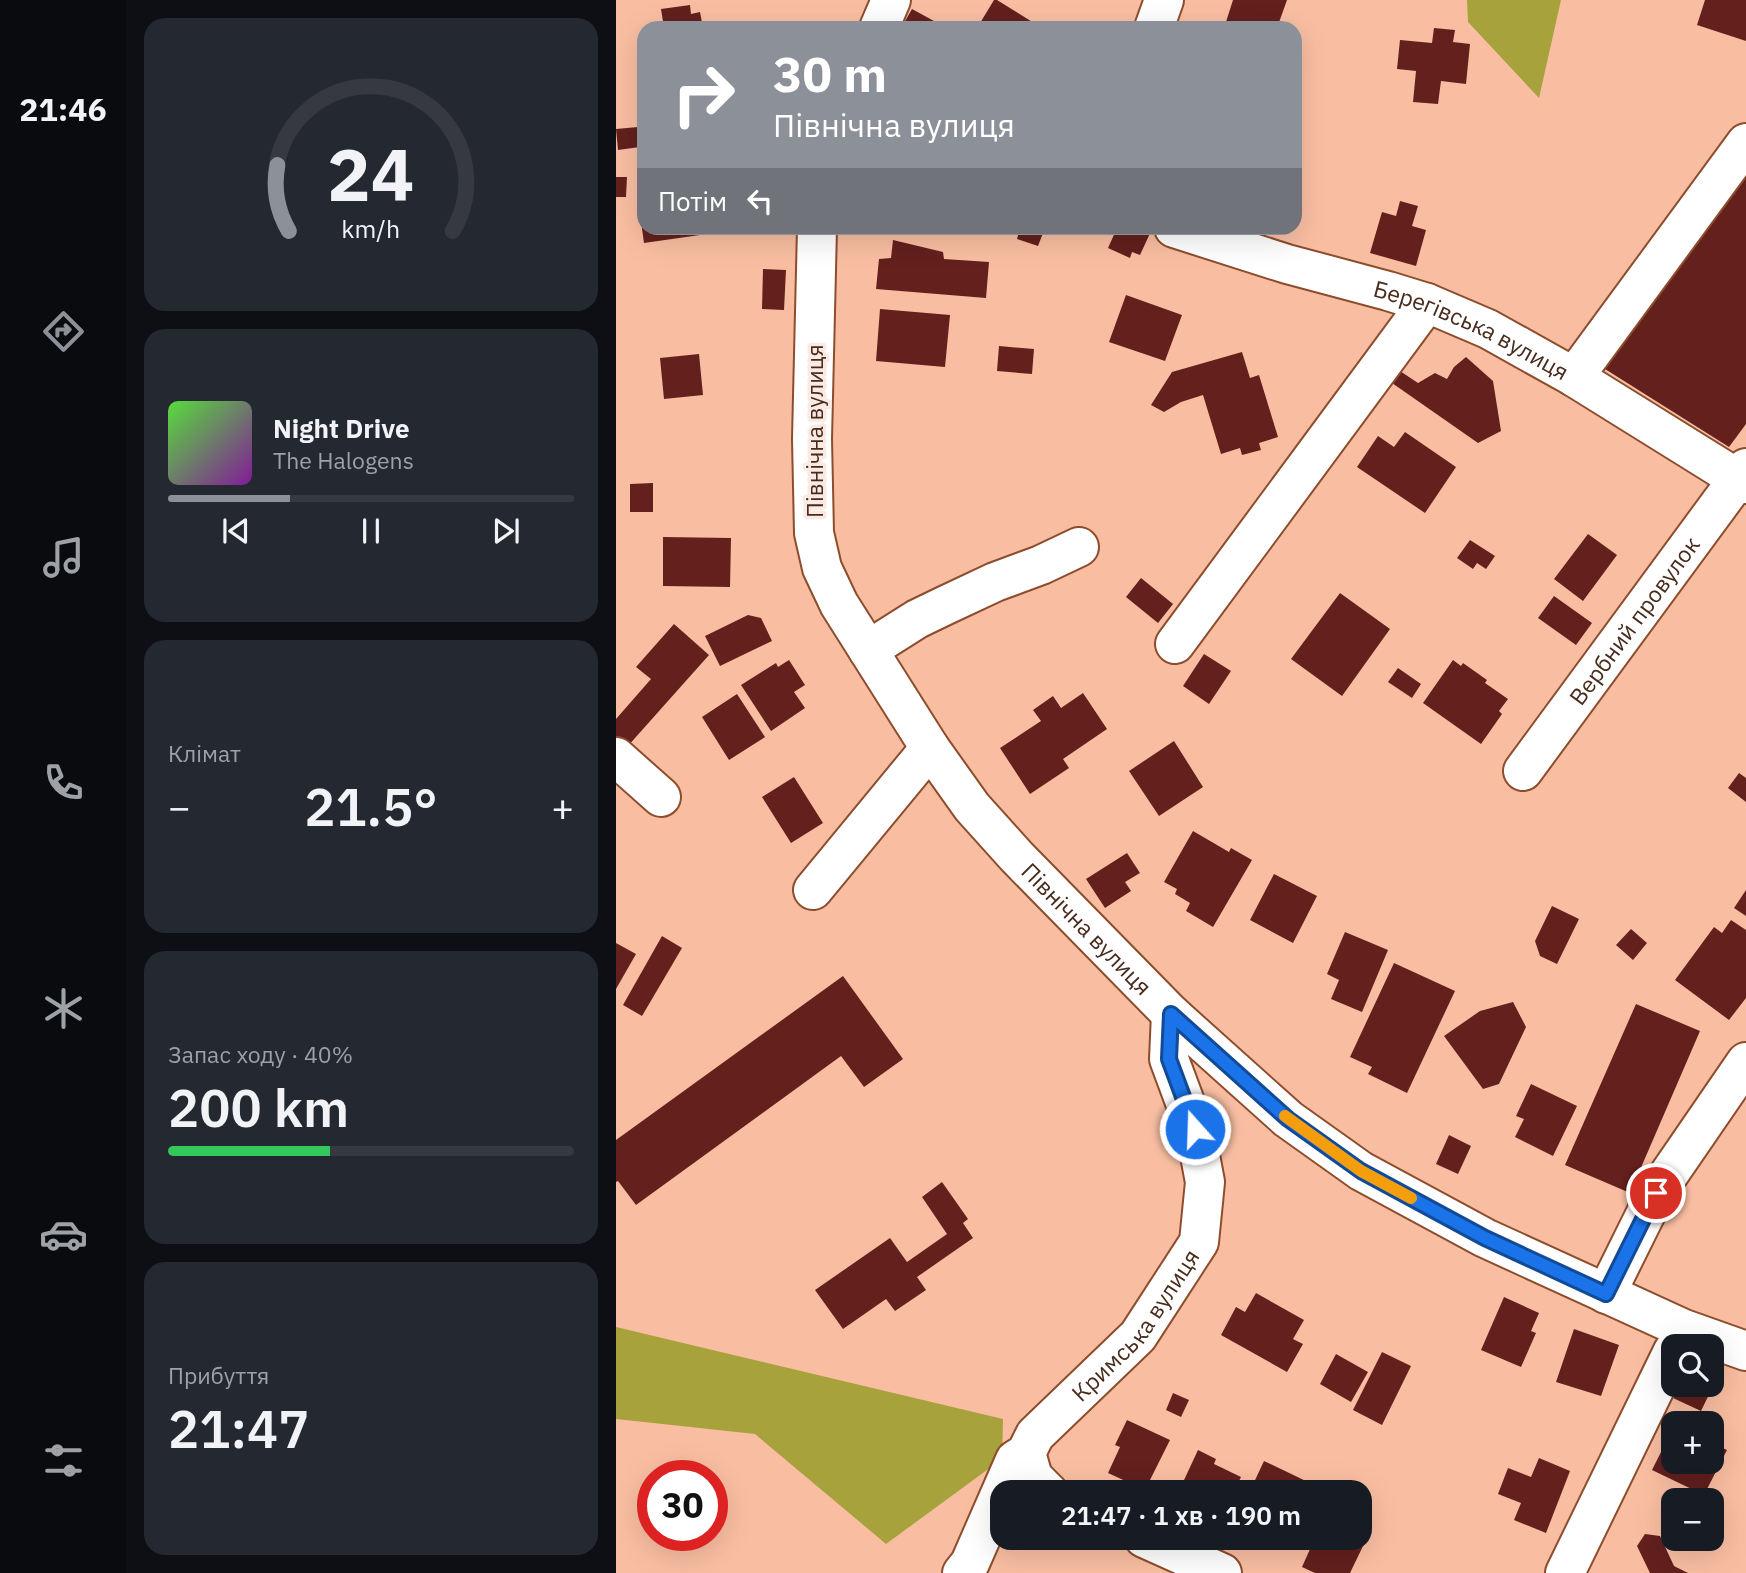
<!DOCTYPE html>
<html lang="uk">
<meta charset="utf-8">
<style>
body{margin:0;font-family:"IBM Plex Sans",sans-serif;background:#242831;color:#f1f3f6;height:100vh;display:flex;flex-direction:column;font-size:26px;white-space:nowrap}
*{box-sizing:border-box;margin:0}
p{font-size:23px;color:#9ea1a6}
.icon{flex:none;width:38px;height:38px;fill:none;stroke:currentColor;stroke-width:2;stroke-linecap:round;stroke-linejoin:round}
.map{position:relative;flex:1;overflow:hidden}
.details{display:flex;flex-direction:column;gap:18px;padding:18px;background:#0d0f14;width:490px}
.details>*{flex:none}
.hud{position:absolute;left:21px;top:21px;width:665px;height:214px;border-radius:21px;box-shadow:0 7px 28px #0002;background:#8c9099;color:#fff;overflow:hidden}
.controls{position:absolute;left:1045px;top:1334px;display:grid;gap:14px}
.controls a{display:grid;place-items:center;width:63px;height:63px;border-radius:14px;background:#171b24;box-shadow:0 7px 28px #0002;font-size:35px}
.speed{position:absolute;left:21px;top:1460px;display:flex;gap:14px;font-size:35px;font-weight:700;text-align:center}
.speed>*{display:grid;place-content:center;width:91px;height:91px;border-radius:50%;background:#171b24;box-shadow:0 7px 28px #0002;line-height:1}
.speed .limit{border:10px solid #d22;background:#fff;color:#111}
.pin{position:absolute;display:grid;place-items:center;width:60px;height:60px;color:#fff;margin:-30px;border:4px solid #fff;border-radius:50%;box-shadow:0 2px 7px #0007}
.me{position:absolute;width:77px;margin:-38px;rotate:340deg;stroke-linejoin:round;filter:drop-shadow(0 0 5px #0008)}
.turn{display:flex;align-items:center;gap:24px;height:147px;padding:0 21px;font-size:32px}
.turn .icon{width:91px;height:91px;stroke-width:2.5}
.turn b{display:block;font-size:49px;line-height:60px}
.then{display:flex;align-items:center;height:66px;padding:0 21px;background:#0003;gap:14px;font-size:26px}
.big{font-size:52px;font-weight:600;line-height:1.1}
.details .widget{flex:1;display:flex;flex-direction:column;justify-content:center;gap:10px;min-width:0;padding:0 24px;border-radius:21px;background:#242831}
.details .dial{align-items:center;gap:0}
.dial svg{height:182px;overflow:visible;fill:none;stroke:#363941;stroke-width:7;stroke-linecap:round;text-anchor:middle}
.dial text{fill:#f1f3f6;stroke:none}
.song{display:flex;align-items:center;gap:21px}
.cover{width:84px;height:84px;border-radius:10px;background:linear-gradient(135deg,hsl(110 70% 55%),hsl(290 70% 35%))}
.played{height:7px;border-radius:4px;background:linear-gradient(90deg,#8c9099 30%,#363941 30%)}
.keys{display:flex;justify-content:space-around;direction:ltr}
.heat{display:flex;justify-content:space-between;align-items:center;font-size:38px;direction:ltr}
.charge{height:10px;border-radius:5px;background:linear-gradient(90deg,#34c759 40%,#363941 0)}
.trip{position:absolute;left:374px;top:1480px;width:382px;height:70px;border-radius:21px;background:#171b24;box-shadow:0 7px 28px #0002;font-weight:600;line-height:70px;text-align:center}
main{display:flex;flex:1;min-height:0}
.tabs{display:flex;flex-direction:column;width:126px;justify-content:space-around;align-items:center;background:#090b0e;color:#9ea1a6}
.tabs .icon{width:49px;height:49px}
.tabs .on{color:#8c9099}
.tabs b{font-size:32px;color:#f1f3f6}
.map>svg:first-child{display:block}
.forest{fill:#a7a23c}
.building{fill:#63201d}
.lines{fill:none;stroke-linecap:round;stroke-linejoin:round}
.minor-casing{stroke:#8d4d2c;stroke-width:42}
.minor{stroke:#fff;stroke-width:38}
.route-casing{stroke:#114b97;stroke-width:18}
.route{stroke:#1a73e8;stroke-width:12}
.slow{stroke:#f59e0b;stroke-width:12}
.labels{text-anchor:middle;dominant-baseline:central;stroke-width:7;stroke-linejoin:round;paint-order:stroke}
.street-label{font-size:23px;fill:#482b1d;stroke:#faeae3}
</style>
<main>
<nav class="tabs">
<b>21:46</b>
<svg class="icon on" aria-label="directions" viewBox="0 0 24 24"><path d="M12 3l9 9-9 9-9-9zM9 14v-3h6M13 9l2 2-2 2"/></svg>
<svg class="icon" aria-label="music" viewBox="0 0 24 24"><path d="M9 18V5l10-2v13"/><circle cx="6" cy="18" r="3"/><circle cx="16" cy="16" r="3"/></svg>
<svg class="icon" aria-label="phone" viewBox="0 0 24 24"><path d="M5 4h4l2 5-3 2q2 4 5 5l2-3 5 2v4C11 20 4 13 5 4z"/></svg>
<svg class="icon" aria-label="climate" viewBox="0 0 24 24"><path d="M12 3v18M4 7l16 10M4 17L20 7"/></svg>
<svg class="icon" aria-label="car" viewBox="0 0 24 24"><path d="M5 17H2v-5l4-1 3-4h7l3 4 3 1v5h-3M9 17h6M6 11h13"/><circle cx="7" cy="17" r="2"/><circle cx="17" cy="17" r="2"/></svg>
<svg class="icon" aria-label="filters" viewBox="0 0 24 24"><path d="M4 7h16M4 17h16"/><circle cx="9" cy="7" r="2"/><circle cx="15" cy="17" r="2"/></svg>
</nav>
<section class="details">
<div class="widget dial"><svg viewBox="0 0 100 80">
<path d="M14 69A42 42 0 1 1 86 69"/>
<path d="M14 69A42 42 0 0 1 9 40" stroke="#8c9099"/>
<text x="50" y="56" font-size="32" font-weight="700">24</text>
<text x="50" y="72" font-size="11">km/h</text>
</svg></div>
<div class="widget">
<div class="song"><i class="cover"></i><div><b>Night Drive</b><p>The Halogens</p></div></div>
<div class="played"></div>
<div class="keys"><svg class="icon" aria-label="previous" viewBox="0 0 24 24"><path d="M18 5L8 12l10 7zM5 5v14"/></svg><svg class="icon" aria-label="pause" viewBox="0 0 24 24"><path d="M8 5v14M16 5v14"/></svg><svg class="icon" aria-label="next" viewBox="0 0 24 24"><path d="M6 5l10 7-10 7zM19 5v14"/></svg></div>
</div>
<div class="widget"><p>Клімат</p>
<div class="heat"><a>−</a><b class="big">21.5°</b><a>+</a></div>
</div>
<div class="widget"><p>Запас ходу · 40%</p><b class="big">200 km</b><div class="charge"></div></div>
<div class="widget"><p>Прибуття</p><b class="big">21:47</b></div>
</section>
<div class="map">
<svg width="1130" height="1573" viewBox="0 0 1130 1573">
<rect width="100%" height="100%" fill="#f9bea2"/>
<path class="forest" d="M851 0H945L923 98 852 22Z
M0 1327 387 1419 386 1459 270 1544 139 1434 0 1419Z"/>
<path class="building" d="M378 0H381L426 28H361Z
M617 0H671L661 28H618L609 25Z
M1089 0H1130V41L1081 25Z
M74 5 75 14 84 12 87 28H48L45 9Z
M296 9 318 21 315 28H297L288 23Z
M818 28 839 30 837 42 854 44 850 84 825 81 822 104 797 102 800 71 781 69 784 40 816 43Z
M22 127 24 147 2 150 0 129Z
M1130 175V424L1113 447 989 369Z
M0 177H11L10 197H0Z
M28 191V228H97L98 233 28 243 21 192Z
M784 201 802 206 796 226 810 230 800 266 754 253 766 212 780 216Z
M404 228H429L422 246 401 239Z
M501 228H533L536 229 524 255 516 252 514 258 492 248Z
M277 240 327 252 328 259 373 262 370 298 260 289 263 259 275 258Z
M147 269 170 270 168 310 146 309Z
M510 295 566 315 549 361 493 342Z
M264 309 334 315 329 367 260 361Z
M383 346 418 349 416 374 381 371Z
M626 352 634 378 643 375 662 437 643 443 645 450 626 455 624 448 605 454 587 395 565 402 548 412 535 405 556 372Z
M83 354 87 395 48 399 44 358Z
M850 357 877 381 885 431 862 443 776 383 784 371 802 383 819 373 831 379 838 367Z
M789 432 840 467 809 513 741 467 762 436 778 447Z
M37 483V512H14V484Z
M972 534 1001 555 967 601 938 579Z
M47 537 115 538 114 587 47 586Z
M854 540 879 556 870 569 861 563 857 569 841 558Z
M525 578 557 604 542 623 510 597Z
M724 593 774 629 726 696 675 659Z
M938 596 976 623 960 645 922 618Z
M132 615 145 618 156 641 104 666 89 636Z
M58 624 93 655 11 747 0 737V719L35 679 20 667Z
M588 654 615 671 593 704 567 686Z
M173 660 189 685 178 692 189 708 155 731 125 685 160 663 162 667Z
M837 660 845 666 847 663 871 680 869 683 892 699 883 711 886 714 865 744 807 703Z
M782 668 805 684 796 698 772 682Z
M467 693 491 729 447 759 453 768 414 794 384 748 425 721 417 710 437 696 445 708Z
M121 694 149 737 113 760 86 717Z
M558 741 587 787 543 816 513 771Z
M1123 773 1130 778V802L1112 788Z
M178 777 207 823 175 843 146 797Z
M577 831 613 852 615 848 636 860 597 927 570 911 574 903 559 894 561 889 548 882Z
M511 853 524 873 509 882 515 891 489 908 470 879Z
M658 874 701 896 677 943 634 920Z
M1130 890V916L1118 908Z
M936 906 963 919 941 964 924 956 919 941Z
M1115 920 1130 930V998L1113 1020 1059 980 1098 927 1106 933Z
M1015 929 1031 943 1017 960 1000 945Z
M729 932 772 950 746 1012 715 999 723 980 711 974Z
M46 936 66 948 26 1016 7 1005Z
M0 943 20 954 0 989Z
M778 963 839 991 791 1093 752 1074 756 1067 734 1057Z
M227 976 287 1059 248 1087 225 1056 20 1205 2 1181 0 1182V1140Z
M897 1002 910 1027 883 1084 867 1089 828 1036 864 1011Z
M1020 1004 1084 1031 1014 1193 949 1165Z
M915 1084 961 1106 937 1156 899 1137 908 1119 900 1116Z
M833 1135 855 1146 842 1174 820 1164Z
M326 1182 352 1219 347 1223 357 1238 301 1277 310 1290 279 1311 270 1299 227 1329 199 1290 274 1238 291 1262 331 1234 306 1197Z
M640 1293 688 1320 677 1339 687 1344 671 1372 605 1335 620 1307 629 1312Z
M888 1297 923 1313 915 1331 920 1333 905 1367 865 1350Z
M958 1329 1003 1345 985 1396 940 1382Z
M766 1352 795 1366 766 1425 737 1410Z
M720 1354 752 1372 735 1402 704 1384Z
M1096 1373 1102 1376 1085 1411 1057 1398 1064 1384H1096Z
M557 1393 573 1400 565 1417 550 1410Z
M511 1420 554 1440 529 1490 492 1473 504 1447 499 1445Z
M1057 1428V1461H1096V1443L1111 1450 1088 1495 1036 1470Z
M582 1450 600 1459 598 1464 625 1477 617 1493H562Z
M923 1458 954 1471 930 1533 898 1520 905 1503 882 1494 892 1468 915 1477Z
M648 1461 694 1483 689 1493H633Z
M1029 1534 1044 1536 1058 1566 1072 1573H1034L1021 1546Z
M637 1538H668L662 1550Z
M699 1538H736L748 1544 734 1573H699L686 1567Z"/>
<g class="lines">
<g class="minor-casing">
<g id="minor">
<path d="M263 28 275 0"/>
<path d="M538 28 548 0"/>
<path id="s1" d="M201 228 196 439 198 533 206 568 223 604 314 748 356 807 401 857 555 1014 672 1119 745 1171 869 1238 1068 1329 1130 1351"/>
<path id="s2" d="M558 228 671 264 772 291 811 303 872 329 958 377 1130 484"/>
<path d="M958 377 1130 143"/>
<path d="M559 644 811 303"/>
<path d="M252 650 301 619 330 605 379 582 425 565 463 547"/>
<path d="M0 757 45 797"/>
<path id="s3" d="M907 771 1130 468"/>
<path d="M197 890 314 748"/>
<path d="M990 1294 1040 1193 1130 1062"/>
<path d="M410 1453 417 1477 433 1493"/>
<path d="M528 1538 606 1573"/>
<path id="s4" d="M346 1573 354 1563 399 1460 410 1453 419 1435 522 1336 583 1242 589 1182 579 1129 553 1059 555 1014"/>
<path d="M949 1573 1057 1351"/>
</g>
</g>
<use href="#minor" class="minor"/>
</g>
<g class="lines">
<g class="route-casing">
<path id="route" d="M579 1129 553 1059 555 1014 672 1119 745 1171 869 1238 990 1294 1040 1193"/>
</g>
<use href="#route" class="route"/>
<path class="slow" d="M669 1116 745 1171 795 1198"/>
</g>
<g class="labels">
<g class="street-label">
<text stroke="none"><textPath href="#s2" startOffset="315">Берегівська вулиця</textPath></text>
<text transform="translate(198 431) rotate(-90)">Північна вулиця</text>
<text stroke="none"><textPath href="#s3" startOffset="187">Вербний провулок</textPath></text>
<text stroke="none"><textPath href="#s1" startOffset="791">Північна вулиця</textPath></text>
<text stroke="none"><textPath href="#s4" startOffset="308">Кримська вулиця</textPath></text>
</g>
</g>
</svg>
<div class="controls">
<a><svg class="icon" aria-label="search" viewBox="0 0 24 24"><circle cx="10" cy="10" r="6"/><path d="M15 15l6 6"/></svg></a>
<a>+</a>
<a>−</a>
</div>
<div class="speed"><div class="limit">30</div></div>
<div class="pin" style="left:1040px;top:1193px;background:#d93025"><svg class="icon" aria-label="arrive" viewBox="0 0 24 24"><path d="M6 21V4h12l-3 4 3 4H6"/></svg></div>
<svg class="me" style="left:579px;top:1129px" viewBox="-20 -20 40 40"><circle r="17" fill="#1a73e8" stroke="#fff" stroke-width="3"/><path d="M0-11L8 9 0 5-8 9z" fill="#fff"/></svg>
<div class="trip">21:47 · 1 хв · 190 m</div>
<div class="hud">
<div class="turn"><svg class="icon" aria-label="right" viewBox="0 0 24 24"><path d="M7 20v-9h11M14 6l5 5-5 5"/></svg><div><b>30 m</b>Північна вулиця</div></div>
<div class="then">Потім<svg class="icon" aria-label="left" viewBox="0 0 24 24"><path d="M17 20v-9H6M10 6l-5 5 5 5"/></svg></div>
</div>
</div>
</main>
